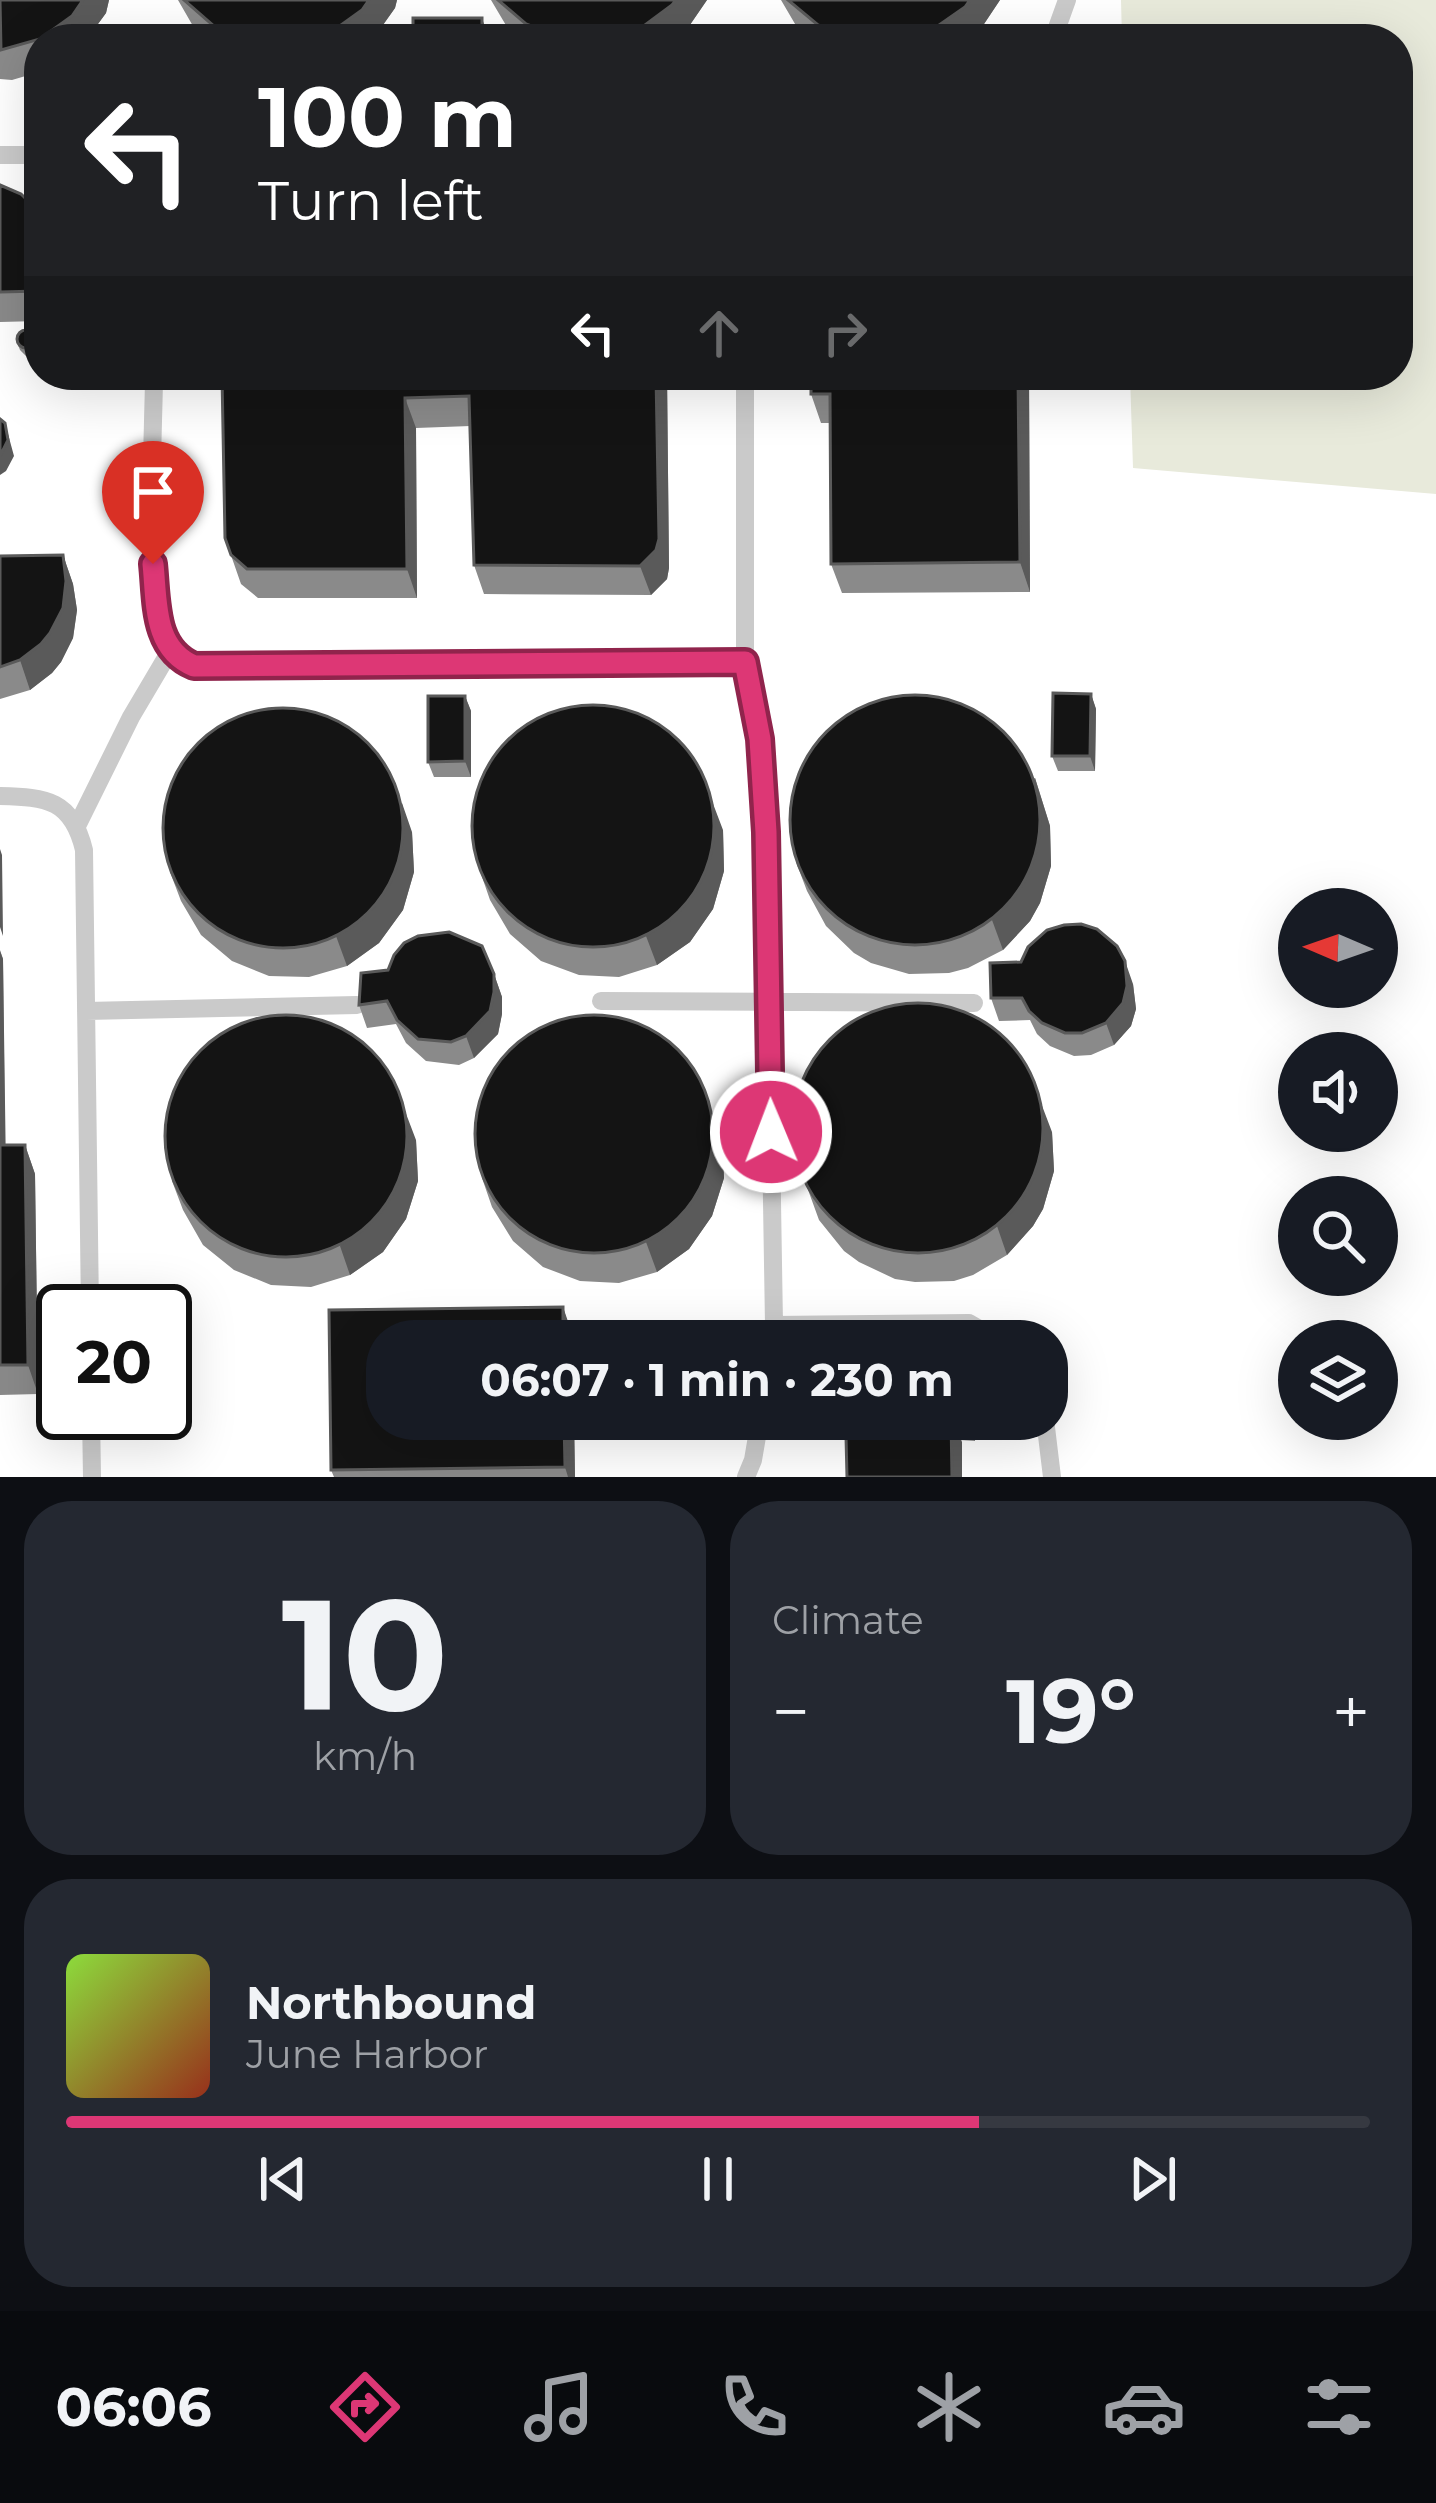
<!DOCTYPE html>
<meta charset="utf-8">
<style>
body{margin:0;font-family:Montserrat,sans-serif;background:#242831;color:#f1f3f6;height:100vh;display:flex;flex-direction:column;font-size:45px;white-space:nowrap}
*{box-sizing:border-box;margin:0}
p{font-size:39px;color:#9ea1a6}
.icon{flex:none;width:66px;height:66px;fill:none;stroke:currentColor;stroke-width:2;stroke-linecap:round;stroke-linejoin:round}
.map{position:relative;height:1477px;overflow:hidden}
.sheet{display:flex;flex-direction:column;gap:24px;padding:24px;background:#0d0f14;flex:1}
.sheet>*{flex:none}
.top-card{position:absolute;left:24px;top:24px;width:1389px;height:366px;border-radius:48px;box-shadow:0 12px 48px #0002;background:#202124;color:#fff;overflow:hidden}
.needle{width:78px;rotate:272deg}
.fabs{position:absolute;left:1278px;top:888px;display:grid;gap:24px}
.fabs a{display:grid;place-items:center;width:120px;height:120px;border-radius:50%;background:#171b24;box-shadow:0 12px 48px #0002;font-size:60px}
.speed{position:absolute;left:36px;top:1284px;display:flex;gap:24px;font-size:60px;font-weight:700;text-align:center}
.speed>*{display:grid;place-content:center;width:156px;height:156px;border-radius:50%;background:#171b24;box-shadow:0 12px 48px #0002;line-height:1}
.speed .limit{border:6px solid #111;border-radius:18px;background:#fff;color:#111}
.pin{position:absolute;display:grid;place-items:center;width:102px;height:102px;color:#fff;margin:-123px -51px;border-radius:50% 50% 50% 0;rotate:-45deg;box-shadow:0 0 12px #0007}
.pin .icon{rotate:45deg}
.me{position:absolute;width:132px;margin:-66px;rotate:359deg;stroke-linejoin:round;filter:drop-shadow(0 0 9px #0008)}
.turn{display:flex;align-items:center;gap:42px;height:252px;padding:0 36px;font-size:54px}
.turn .icon{width:156px;height:156px;stroke-width:2.5}
.turn b{display:block;font-size:84px;line-height:102px}
.lanes{display:flex;align-items:center;height:114px;padding:0 36px;background:#0003;justify-content:center;gap:60px;direction:ltr}
.lanes .off{opacity:.35}
.big{font-size:90px;font-weight:700;line-height:1.1}
.sheet .widget{flex:1;display:flex;flex-direction:column;justify-content:center;gap:18px;min-width:0;padding:0 42px;border-radius:48px;background:#242831}
.sheet .dial{align-items:center;gap:0}
.dial b{font-size:156px;line-height:1}
.song{display:flex;align-items:center;gap:36px}
.cover{width:144px;height:144px;border-radius:18px;background:linear-gradient(135deg,hsl(90 70% 55%),hsl(10 70% 35%))}
.played{height:12px;border-radius:6px;background:linear-gradient(90deg,#dd3775 70%,#363941 70%)}
.keys{display:flex;justify-content:space-around;direction:ltr}
.heat{display:flex;justify-content:space-between;align-items:center;font-size:66px;direction:ltr}
.sheet .tiles{flex:1;display:grid;gap:24px;grid-template-columns:1fr 1fr}
.widget:last-child{grid-column:span 2}
.trip{position:absolute;left:366px;top:1320px;width:702px;height:120px;border-radius:48px;background:#171b24;box-shadow:0 12px 48px #0002;font-weight:700;line-height:120px;text-align:center}
.tabs{display:flex;height:192px;justify-content:space-around;align-items:center;background:#090b0e;color:#9ea1a6}
.tabs .icon{width:84px;height:84px}
.tabs .on{color:#dd3775}
.tabs b{font-size:54px;color:#f1f3f6}
.map>svg:first-child{display:block}
.green{fill:#e8eadb}
.lines{fill:none;stroke-linecap:round;stroke-linejoin:round}
.lane{stroke:#cacaca;stroke-width:18}
.wall{fill:#8a8a8a}
.shaded-wall{fill:#5a5a5a}
.building{fill:#141414;stroke:#5a5a5a;stroke-width:3}
.route-casing{stroke:#90244c;stroke-width:30}
.route{stroke:#dd3775;stroke-width:21}
</style>
<div class="map">
<svg width="1436" height="1477" viewBox="0 0 1436 1477">
<rect width="100%" height="100%" fill="#fff"/>
<path class="green" d="M1121 0H1436V494L1133 468 1130 375H1398V39H1122Z"/>
<g class="lines">
<path class="lane" d="M1053 39 1067 0
M0 155H39
M154 375C154 430 142 613 171 652 176 659 185 663 194 666L745 662
M745 375V662L760 738 766 832 774 1325 772 1341
M0 796C47 797 72 800 84 850L90 1311
M78 824 131 717 170 651
M601 1001 974 1003
M86 1011 357 1005
M774 1325 969 1323 1000 1341
M91 1413 92 1477
M1045 1419 1052 1477
M746 1477 753 1460 760 1419"/>
</g>
<path class="wall" d="M0 0H109L106 13 87 39H39V72L12 80 0 79Z
M178 0H397L395 8 373 39H205L197 33Z
M491 0H707L683 35 677 39H520L507 27Z
M781 0H1000L976 36 972 39H810L798 29Z
M0 185 39 212V321L0 322Z
M35 337 38 350 32 356H26L20 350 17 342Z
M222 375H667L669 568 667 579 651 595 484 594 474 565 470 426 416 428 417 598H258L241 584 225 538Z
M811 375H1029L1030 592 842 593 831 564V423H821L811 394Z
M63 555 73 584 77 610 73 638 61 662 52 673 30 690 0 699V556Z
M1091 694 1096 709 1095 771H1058L1052 756Z
M465 696 471 711V777H434L428 762Z
M1035 778 1050 826 1051 866 1040 903 1030 921 1003 950 968 968 949 973 909 974 871 963 854 953 826 926 807 891 796 862Z
M723 830 724 871 713 909 690 942 657 965 619 977 579 975 541 961 510 934 490 900 480 871Z
M412 832 414 872 403 910 379 943 347 966 309 977 269 976 232 961 201 935 181 901 170 872Z
M0 950 3 959 5 1145H25L35 1174 38 1394 0 1395Z
M1021 962 1133 984 1136 1009 1131 1026 1114 1045 1091 1055 1074 1056 1050 1046 1037 1034 1030 1020 999 1021 991 998Z
M388 970 494 974 502 997V1014L498 1034 474 1058 459 1065 426 1061 406 1043 396 1024 367 1028 359 1005Z
M1052 1132 1054 1171 1043 1209 1033 1226 1007 1255 973 1275 954 1281 915 1282 895 1279 859 1262 844 1251 819 1220 795 1154Z
M722 1139 724 1178 712 1216 689 1249 657 1272 619 1283 580 1281 543 1267 513 1241 492 1207 482 1178Z
M416 1140 418 1181 406 1219 383 1252 350 1275 311 1287 271 1285 234 1270 203 1245 183 1210 172 1181Z
M563 1307 573 1341H387V1419H574L575 1477H334L331 1470 329 1310Z
M880 1419H975V1441L886 1435Z"/>
<path class="shaded-wall" d="M83 0H109L106 13 87 39H40Z
M369 0H397L395 8 373 39H332L330 33Z
M676 0H707L683 35 677 39H644L641 28Z
M970 0H1000L976 36 972 39H936L932 30Z
M482 18 487 33V39H482Z
M35 337 38 350 32 356 29 348Z
M656 375H667L669 568 667 579 651 595 640 566Z
M1018 375H1029L1030 592 1020 562Z
M405 398 416 428 417 598 407 569Z
M5 423 14 456 6 471 0 475V455Z
M63 555 73 584 77 610 73 638 61 662 52 673 30 690 20 660Z
M1091 694 1096 709 1095 771 1090 756Z
M465 696 471 711V777L465 761Z
M1035 778 1050 826 1051 866 1040 903 1030 921 1003 950 992 920Z
M712 801 723 830 724 871 713 909 690 942 657 965 646 936Z
M402 803 412 832 414 872 403 910 379 943 347 966 336 936Z
M0 849 2 855 3 936 0 927Z
M0 951 3 959 6 1174 0 1159Z
M1125 961 1133 984 1136 1009 1131 1026 1114 1045 1106 1023Z
M494 974 502 997V1014L498 1034 474 1058 466 1036Z
M1041 1103 1052 1132 1054 1171 1043 1209 1033 1226 1007 1255 997 1226Z
M711 1110 722 1139 724 1178 712 1216 689 1249 657 1272 646 1242Z
M405 1111 416 1140 418 1181 406 1219 383 1252 350 1275 340 1246Z
M25 1145 35 1174 38 1394 28 1365Z
M563 1307 573 1336V1341H563Z
M564 1419H574L575 1477H568L565 1467Z
M951 1419H953L962 1442V1477H952Z
M967 1419H975V1441Z"/>
<path class="building" d="M0 0H83L72 16 40 39 1 50Z
M184 0H369L362 10 330 33 309 39H243L216 28Z
M498 0H676L672 5 641 28 605 39 563 38 526 24Z
M788 0H970L965 7 932 30 903 39H853L818 25Z
M413 18H482V39H413Z
M0 185 21 194 39 212V291L0 292Z
M17 339a9 9 0 1 1 18 0a9 9 0 1 1-18 0Z
M222 375H656L659 539 656 550 640 566 474 565 469 396 405 398 407 569H247L231 555 225 538Z
M811 375H1018L1020 562 831 564 830 394H811Z
M0 419 5 423 8 440 0 456Z
M63 555 66 581 63 608 50 633 41 644 20 660 0 667V556Z
M1053 693 1091 694 1090 756H1052Z
M790 820a125 125 0 1 1 250 0a125 125 0 1 1-250 0Z
M428 696H465V761L428 762Z
M472 826a121 121 0 1 1 242 0a121 121 0 1 1-242 0Z
M163 828a120 120 0 1 1 240 0a120 120 0 1 1-240 0Z
M1081 924 1097 929 1117 946 1125 961 1127 986 1123 1003 1106 1023 1082 1033H1065L1042 1023 1029 1011 1022 998H991L990 963 1021 962 1028 947 1047 930 1064 925Z
M449 932 482 946 494 974V992L490 1011 466 1036 451 1042 418 1039 397 1020 387 1001 359 1005 361 973 388 970 394 955 404 943 418 936Z
M793 1128a125 125 0 1 1 250 0a125 125 0 1 1-250 0Z
M475 1134a119 119 0 1 1 238 0a119 119 0 1 1-238 0Z
M165 1136a121 121 0 1 1 242 0a121 121 0 1 1-242 0Z
M0 1145H25L28 1365H0Z
M563 1307V1341H387V1419H564L565 1467 331 1470 329 1310Z
M963 1324V1341H877V1326Z
M904 1419H951L952 1477H847L846 1436 904 1435Z"/>
<g class="lines">
<g class="route-casing">
<path id="route" d="M153 564C157 602 153 649 194 666L745 662 760 739 766 832 771 1132"/>
</g>
<use href="#route" class="route"/>
</g>
</svg>
<div class="fabs">
<a><svg class="needle" viewBox="-14 -14 28 28"><path d="M0-13l5 13h-10z" fill="#e53935"/><path d="M0 13l5-13h-10z" fill="#9ea1a6"/></svg></a>
<a><svg class="icon" aria-label="sound" viewBox="0 0 24 24"><path d="M4 9h4l5-4v14l-5-4H4zM17 9q2 3 0 6"/></svg></a>
<a><svg class="icon" aria-label="search" viewBox="0 0 24 24"><circle cx="10" cy="10" r="6"/><path d="M15 15l6 6"/></svg></a>
<a><svg class="icon" aria-label="layers" viewBox="0 0 24 24"><path d="M12 4l9 5-9 5-9-5zM3 14l9 5 9-5"/></svg></a>
</div>
<div class="speed"><div class="limit">20</div></div>
<div class="pin" style="left:153px;top:564px;background:#d93025"><svg class="icon" aria-label="arrive" viewBox="0 0 24 24"><path d="M6 21V4h12l-3 4 3 4H6"/></svg></div>
<svg class="me" style="left:771px;top:1132px" viewBox="-20 -20 40 40"><circle r="17" fill="#dd3775" stroke="#fff" stroke-width="3"/><path d="M0-11L8 9 0 5-8 9z" fill="#fff"/></svg>
<div class="trip">06:07 · 1 min · 230 m</div>
<div class="top-card">
<div class="turn"><svg class="icon" aria-label="left" viewBox="0 0 24 24"><path d="M17 20v-9H6M10 6l-5 5 5 5"/></svg><div><b>100 m</b>Turn left</div></div>
<div class="lanes"><svg class="icon" aria-label="left" viewBox="0 0 24 24"><path d="M17 20v-9H6M10 6l-5 5 5 5"/></svg><svg class="icon off" aria-label="ahead" viewBox="0 0 24 24"><path d="M12 20V5M6 11l6-6 6 6"/></svg><svg class="icon off" aria-label="right" viewBox="0 0 24 24"><path d="M7 20v-9h11M14 6l5 5-5 5"/></svg></div>
</div>
</div>
<section class="sheet">
<div class="tiles">
<div class="widget dial"><b>10</b><p>km/h</p></div>
<div class="widget"><p>Climate</p>
<div class="heat"><a>−</a><b class="big">19°</b><a>+</a></div>
</div>
<div class="widget">
<div class="song"><i class="cover"></i><div><b>Northbound</b><p>June Harbor</p></div></div>
<div class="played"></div>
<div class="keys"><svg class="icon" aria-label="previous" viewBox="0 0 24 24"><path d="M18 5L8 12l10 7zM5 5v14"/></svg><svg class="icon" aria-label="pause" viewBox="0 0 24 24"><path d="M8 5v14M16 5v14"/></svg><svg class="icon" aria-label="next" viewBox="0 0 24 24"><path d="M6 5l10 7-10 7zM19 5v14"/></svg></div>
</div>
</div>
</section>
<nav class="tabs">
<b>06:06</b>
<svg class="icon on" aria-label="directions" viewBox="0 0 24 24"><path d="M12 3l9 9-9 9-9-9zM9 14v-3h6M13 9l2 2-2 2"/></svg>
<svg class="icon" aria-label="music" viewBox="0 0 24 24"><path d="M9 18V5l10-2v13"/><circle cx="6" cy="18" r="3"/><circle cx="16" cy="16" r="3"/></svg>
<svg class="icon" aria-label="phone" viewBox="0 0 24 24"><path d="M5 4h4l2 5-3 2q2 4 5 5l2-3 5 2v4C11 20 4 13 5 4z"/></svg>
<svg class="icon" aria-label="climate" viewBox="0 0 24 24"><path d="M12 3v18M4 7l16 10M4 17L20 7"/></svg>
<svg class="icon" aria-label="car" viewBox="0 0 24 24"><path d="M5 17H2v-5l4-1 3-4h7l3 4 3 1v5h-3M9 17h6M6 11h13"/><circle cx="7" cy="17" r="2"/><circle cx="17" cy="17" r="2"/></svg>
<svg class="icon" aria-label="filters" viewBox="0 0 24 24"><path d="M4 7h16M4 17h16"/><circle cx="9" cy="7" r="2"/><circle cx="15" cy="17" r="2"/></svg>
</nav>
